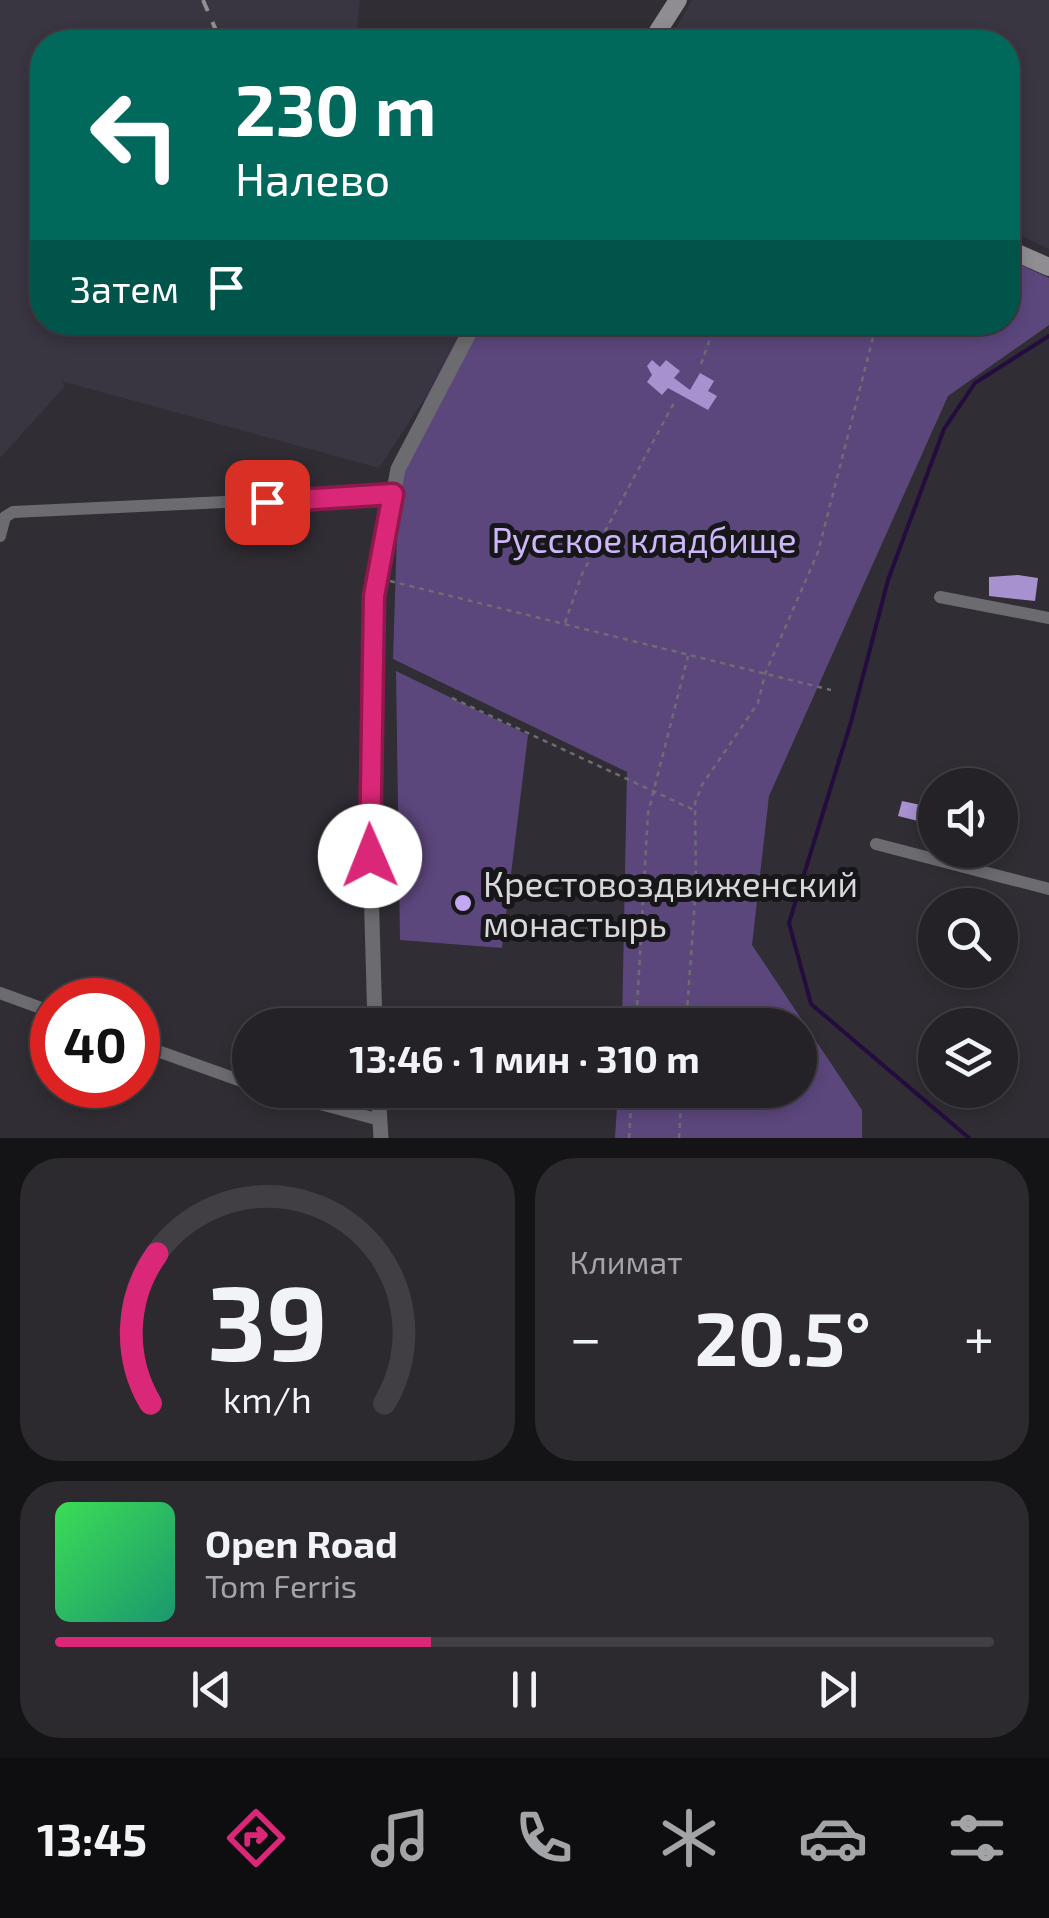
<!DOCTYPE html>
<html lang="ru">
<meta charset="utf-8">
<style>
body{margin:0;font-family:"Exo 2",sans-serif;background:#2c2a2f;color:#f1f3f6;height:100vh;display:flex;flex-direction:column;font-size:38px;white-space:nowrap}
*{box-sizing:border-box;margin:0}
p{font-size:32px;color:#a3a4a7}
.icon{flex:none;width:55px;height:55px;fill:none;stroke:currentColor;stroke-width:2;stroke-linecap:round;stroke-linejoin:round}
.map{position:relative;height:1138px;overflow:hidden}
.details{display:flex;flex-direction:column;gap:20px;padding:20px;background:#141315;flex:1}
.details>*{flex:none}
.hud{position:absolute;left:30px;top:30px;width:990px;height:305px;border-radius:40px;box-shadow:0 5px 15px #0003,0 0 0 2px #413f44;background:#00695c;color:#fff;overflow:hidden}
.controls{position:absolute;left:918px;top:768px;display:grid;gap:20px}
.controls a{display:grid;place-items:center;width:100px;height:100px;border-radius:50%;background:#242227;box-shadow:0 5px 15px #0003,0 0 0 2px #413f44;font-size:50px}
.speed{position:absolute;left:30px;top:978px;display:flex;gap:20px;font-size:50px;font-weight:700;text-align:center}
.speed>*{display:grid;place-content:center;width:130px;height:130px;border-radius:50%;background:#242227;box-shadow:0 5px 15px #0003,0 0 0 2px #413f44;line-height:1}
.speed .limit{border:15px solid #d22;background:#fff;color:#111}
.pin{position:absolute;display:grid;place-items:center;width:85px;height:85px;color:#fff;margin:-42px;border-radius:20px;box-shadow:0 5px 15px #0006}
.me{position:absolute;width:110px;margin:-55px;rotate:359deg;stroke-linejoin:round;filter:drop-shadow(0 0 8px #0008)}
.turn{display:flex;align-items:center;gap:35px;height:210px;padding:0 40px;font-size:45px}
.turn .icon{width:130px;height:130px;stroke-width:2.5}
.turn b{display:block;font-size:70px;line-height:85px}
.then{display:flex;align-items:center;height:95px;padding:0 40px;background:#0003;gap:20px;font-size:38px}
.big{font-size:75px;font-weight:700;line-height:1.1}
.details .card{flex:1;display:flex;flex-direction:column;justify-content:center;gap:15px;min-width:0;padding:0 35px;border-radius:40px;background:#2c2a2f}
.details .dial{align-items:center;gap:0}
.dial svg{height:260px;overflow:visible;fill:none;stroke:#413f44;stroke-width:7;stroke-linecap:round;text-anchor:middle}
.dial text{fill:#f1f3f6;stroke:none}
.song{display:flex;align-items:center;gap:30px}
.cover{width:120px;height:120px;border-radius:15px;background:linear-gradient(135deg,hsl(130 70% 55%),hsl(160 70% 35%))}
.played{height:10px;border-radius:5px;background:linear-gradient(90deg,#db2777 40%,#413f44 40%)}
.keys{display:flex;justify-content:space-around;direction:ltr}
.heat{display:flex;justify-content:space-between;align-items:center;font-size:55px;direction:ltr}
.details .tiles{flex:1;display:grid;gap:20px;grid-template-columns:1fr 1fr}
.card:last-child{grid-column:span 2}
.trip{position:absolute;left:232px;top:1008px;width:585px;height:100px;border-radius:50px;background:#242227;box-shadow:0 5px 15px #0003,0 0 0 2px #413f44;font-weight:700;line-height:100px;text-align:center}
.tab-bar{display:flex;height:160px;justify-content:space-around;align-items:center;background:#0e0e10;color:#a3a4a7}
.tab-bar .icon{width:70px;height:70px}
.tab-bar .on{color:#db2777}
.tab-bar b{font-size:45px;color:#f1f3f6}
.map>svg:first-child{display:block}
.built{fill:#393541}
.green{fill:#5c477d}
.lines{fill:none;stroke-linecap:round;stroke-linejoin:round}
.stream{stroke:#240c3f;stroke-width:4}
.building{fill:#a891cf}
.path{stroke:#6e6c72;stroke-width:2.5;stroke-dasharray:5 5;stroke-linecap:butt}
.minor{stroke:#6c6b6f;stroke-width:12}
.tertiary{stroke:#6c6b6f;stroke-width:15}
.secondary{stroke:#8f8d92;stroke-width:18}
.rail{stroke:#929095;stroke-width:4;stroke-dasharray:12 12;stroke-linecap:butt}
.route-casing{stroke:#8e194d;stroke-width:25}
.route{stroke:#db2777;stroke-width:18}
.poi-dot{fill:#c3a7f2;stroke:#171619;stroke-width:4}
.labels{text-anchor:middle;dominant-baseline:central;stroke-width:10;stroke-linejoin:round;paint-order:stroke}
.park-label{font-size:35px;fill:#ceb6fa;stroke:#171619}
.poi-label{font-size:35px;fill:#d8d7db;stroke:#171619;text-anchor:start}
</style>
<div class="map">
<svg width="1049" height="1138" viewBox="0 0 1049 1138">
<rect width="100%" height="100%" fill="#302d34"/>
<path class="built" d="M0 0H360L355 42H42V322L464 323 427 395 379 468 61 381 65 386 0 458Z
M692 0H1049V249L1008 229V42H668Z"/>
<path class="green" d="M1008 259 1049 278V325L948 396 769 796 752 945 862 1110V1138H615L618 1090H800V1025H622L627 772 393 659 399 469 424 402 465 323 1008 322Z
M396 671 528 735 502 948 400 940Z"/>
<g class="lines">
<path class="stream" d="M969 1138 811 1004 789 923 851 722 888 580 944 429 975 383 1049 336"/>
</g>
<path class="building" d="M652 360 660 367 666 360 680 371 674 378 690 390 700 373 714 381 708 391 717 396 708 410 668 388 662 395 647 382 652 375 647 366Z
M1018 575 1038 578 1035 601 989 596V577Z
M902 801 935 808 932 831 917 827 918 821 898 816Z"/>
<g class="lines">
<path class="path" d="M701 364 716 322
M390 581 831 690
M565 623 582 574 675 401
M452 698 694 810
M636 1025 648 813 688 656
M686 1025 696 886 695 803 702 785 758 703 765 674 818 552 877 322
M629 1138 632 1090
M679 1138 682 1090"/>
<path class="minor" d="M0 536 5 517 13 512 393 494
M940 597 1049 618
M876 844 1049 889
M0 993 52 1012
M138 1044 250 1084
M268 1090 380 1120"/>
<path class="tertiary" d="M375 1025 368 779 374 596 398 469 475 322
M378 1090 381 1138"/>
<path class="secondary" d="M651 42 678 0
M1008 249 1049 267"/>
<path class="rail" d="M203 0 221 42"/>
</g>
<g class="lines">
<g class="route-casing">
<path id="route" d="M267 502 393 494 374 596 370 856"/>
</g>
<use href="#route" class="route"/>
</g>
<circle class="poi-dot" cx="463" cy="903" r="10"/>
<g class="labels">
<g class="park-label">
<text x="644" y="539">Русское кладбище</text>
</g>
<g class="poi-label">
<text x="483" y="883">Крестовоздвиженский<tspan x="483" dy="40">монастырь</tspan></text>
</g>
</g>
</svg>
<div class="controls">
<a><svg class="icon" aria-label="sound" viewBox="0 0 24 24"><path d="M4 9h4l5-4v14l-5-4H4zM17 9q2 3 0 6"/></svg></a>
<a><svg class="icon" aria-label="search" viewBox="0 0 24 24"><circle cx="10" cy="10" r="6"/><path d="M15 15l6 6"/></svg></a>
<a><svg class="icon" aria-label="layers" viewBox="0 0 24 24"><path d="M12 4l9 5-9 5-9-5zM3 14l9 5 9-5"/></svg></a>
</div>
<div class="speed"><div class="limit">40</div></div>
<div class="pin" style="left:267px;top:502px;background:#d93025"><svg class="icon" aria-label="arrive" viewBox="0 0 24 24"><path d="M6 21V4h12l-3 4 3 4H6"/></svg></div>
<svg class="me" style="left:370px;top:856px" viewBox="-20 -20 40 40"><circle r="19" fill="#fff"/><path d="M0-13L10 11 0 6-10 11z" fill="#db2777"/></svg>
<div class="trip">13:46 · 1 мин · 310 m</div>
<div class="hud">
<div class="turn"><svg class="icon" aria-label="left" viewBox="0 0 24 24"><path d="M17 20v-9H6M10 6l-5 5 5 5"/></svg><div><b>230 m</b>Налево</div></div>
<div class="then">Затем<svg class="icon" aria-label="arrive" viewBox="0 0 24 24"><path d="M6 21V4h12l-3 4 3 4H6"/></svg></div>
</div>
</div>
<section class="details">
<div class="tiles">
<div class="card dial"><svg viewBox="0 0 100 80">
<path d="M14 69A42 42 0 1 1 86 69"/>
<path d="M14 69A42 42 0 0 1 16 23" stroke="#db2777"/>
<text x="50" y="56" font-size="32" font-weight="700">39</text>
<text x="50" y="72" font-size="11">km/h</text>
</svg></div>
<div class="card"><p>Климат</p>
<div class="heat"><a>−</a><b class="big">20.5°</b><a>+</a></div>
</div>
<div class="card">
<div class="song"><i class="cover"></i><div><b>Open Road</b><p>Tom Ferris</p></div></div>
<div class="played"></div>
<div class="keys"><svg class="icon" aria-label="previous" viewBox="0 0 24 24"><path d="M18 5L8 12l10 7zM5 5v14"/></svg><svg class="icon" aria-label="pause" viewBox="0 0 24 24"><path d="M8 5v14M16 5v14"/></svg><svg class="icon" aria-label="next" viewBox="0 0 24 24"><path d="M6 5l10 7-10 7zM19 5v14"/></svg></div>
</div>
</div>
</section>
<nav class="tab-bar">
<b>13:45</b>
<svg class="icon on" aria-label="directions" viewBox="0 0 24 24"><path d="M12 3l9 9-9 9-9-9zM9 14v-3h6M13 9l2 2-2 2"/></svg>
<svg class="icon" aria-label="music" viewBox="0 0 24 24"><path d="M9 18V5l10-2v13"/><circle cx="6" cy="18" r="3"/><circle cx="16" cy="16" r="3"/></svg>
<svg class="icon" aria-label="phone" viewBox="0 0 24 24"><path d="M5 4h4l2 5-3 2q2 4 5 5l2-3 5 2v4C11 20 4 13 5 4z"/></svg>
<svg class="icon" aria-label="climate" viewBox="0 0 24 24"><path d="M12 3v18M4 7l16 10M4 17L20 7"/></svg>
<svg class="icon" aria-label="car" viewBox="0 0 24 24"><path d="M5 17H2v-5l4-1 3-4h7l3 4 3 1v5h-3M9 17h6M6 11h13"/><circle cx="7" cy="17" r="2"/><circle cx="17" cy="17" r="2"/></svg>
<svg class="icon" aria-label="filters" viewBox="0 0 24 24"><path d="M4 7h16M4 17h16"/><circle cx="9" cy="7" r="2"/><circle cx="15" cy="17" r="2"/></svg>
</nav>
